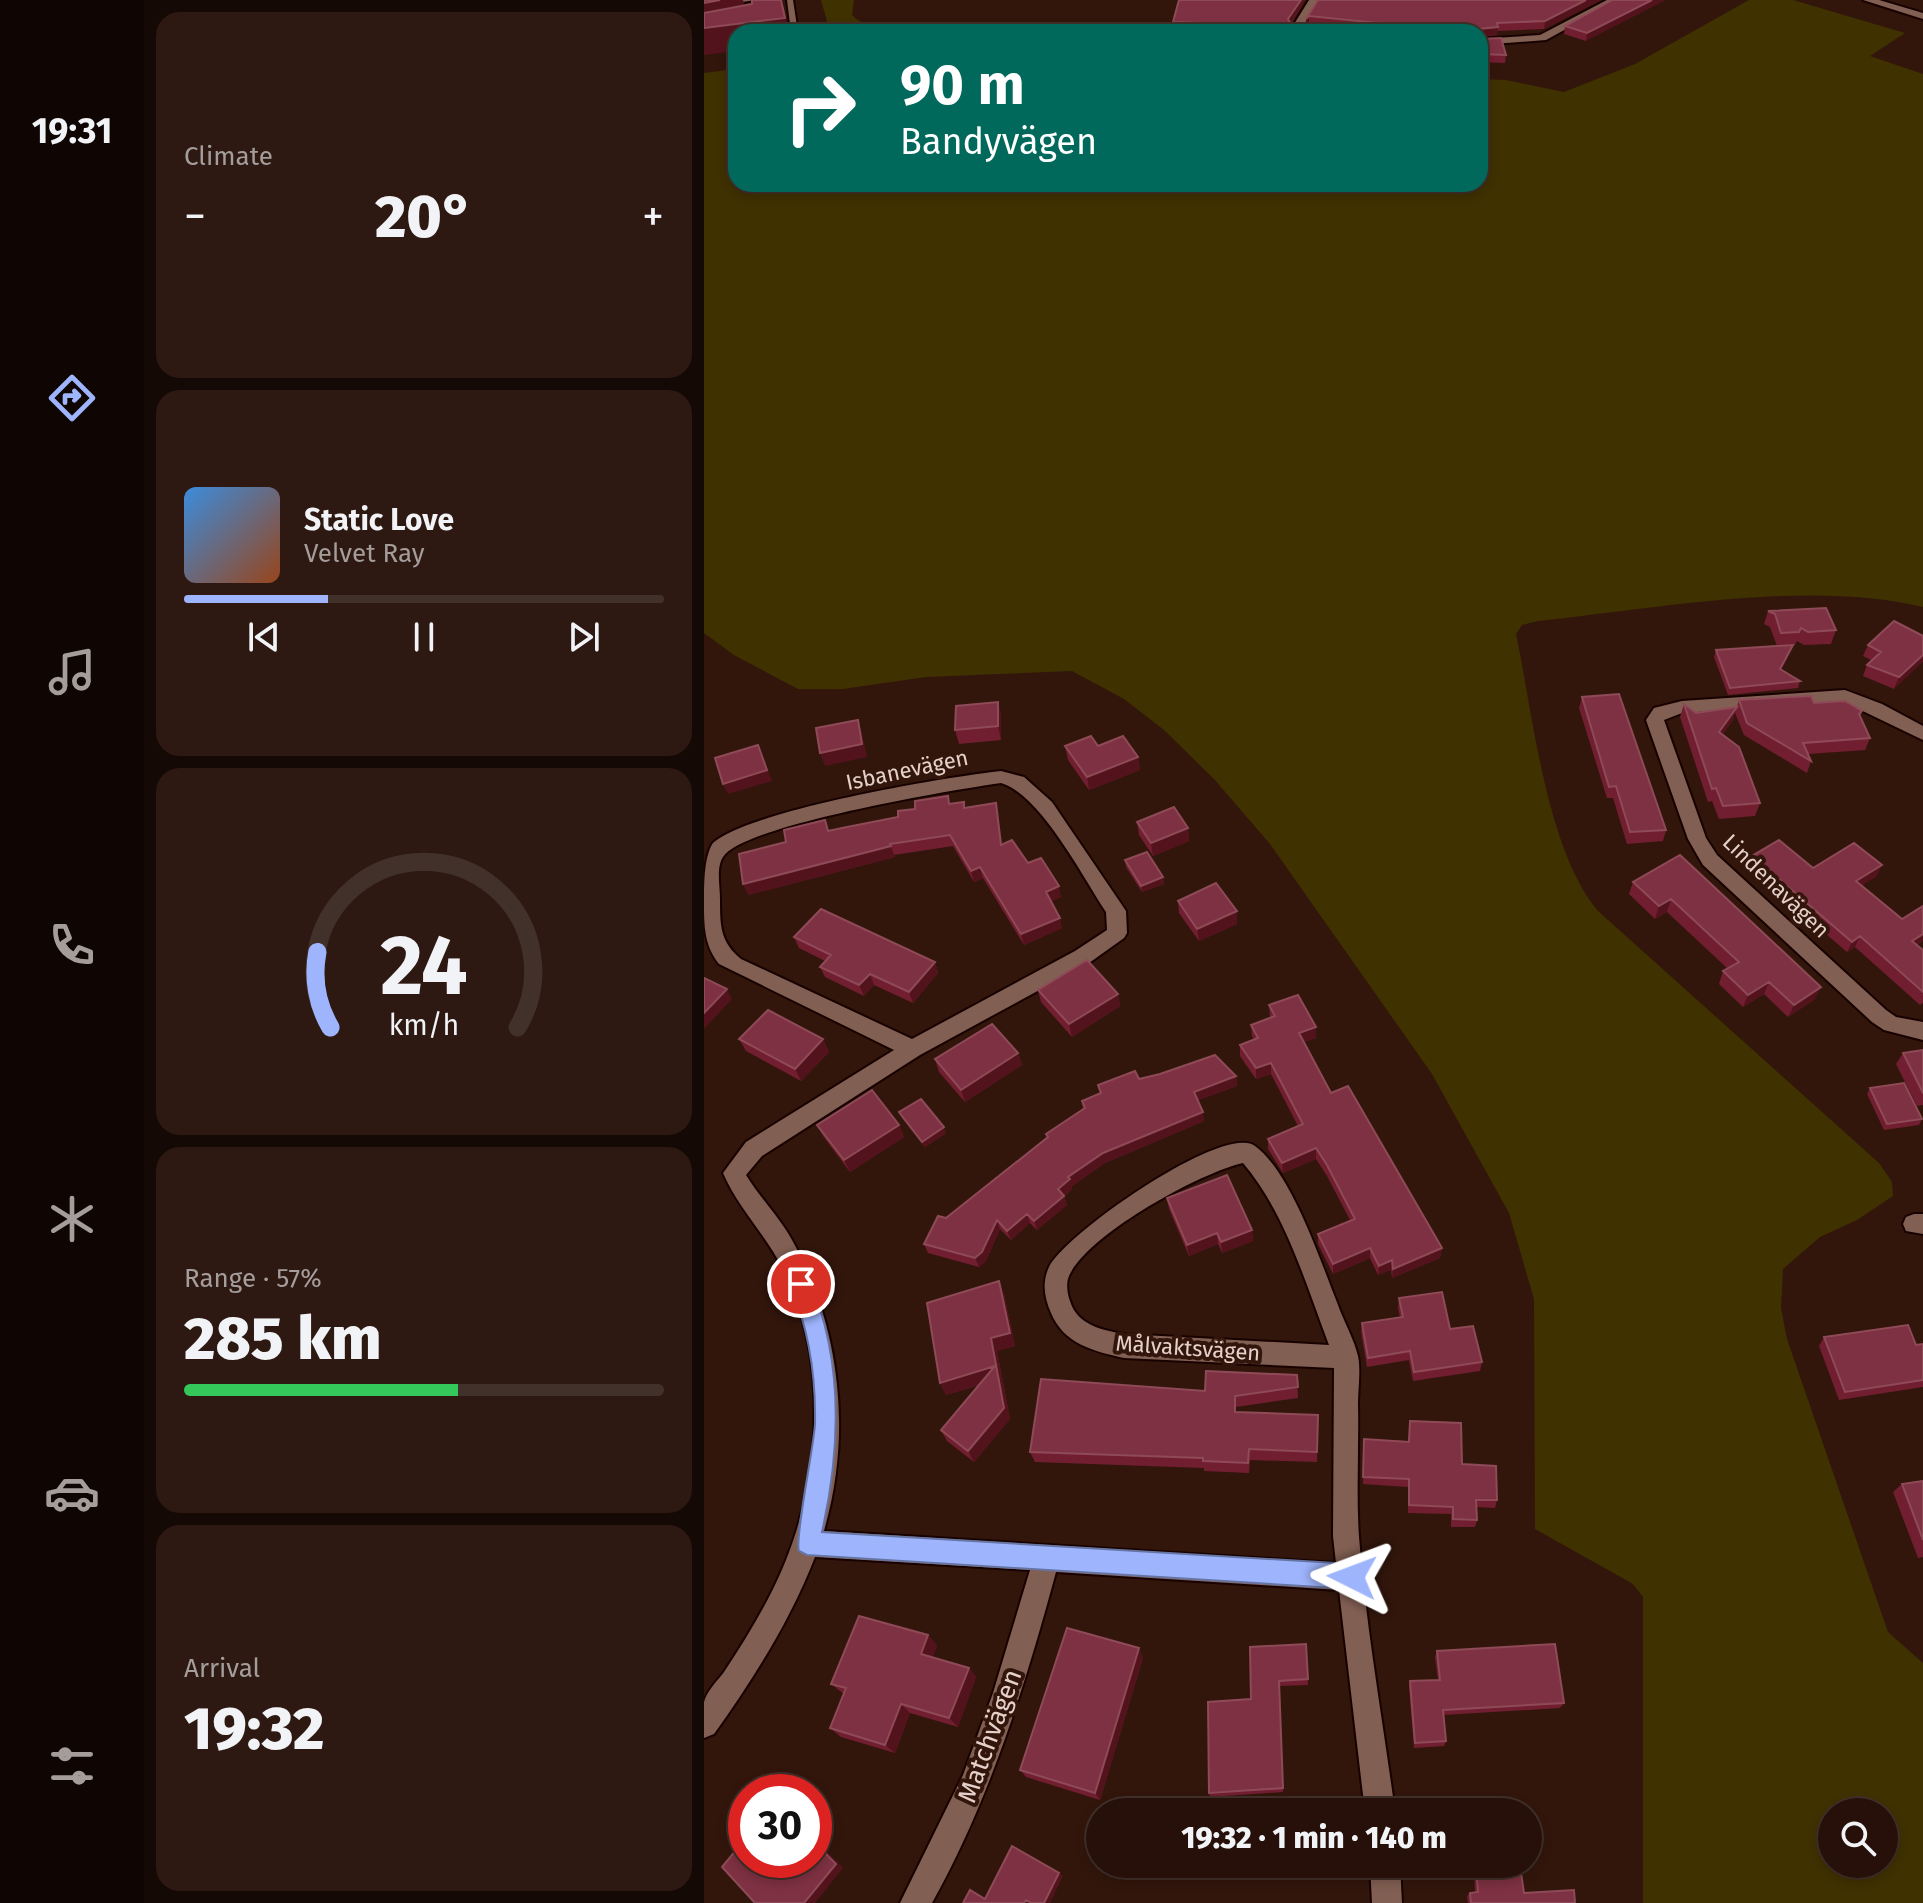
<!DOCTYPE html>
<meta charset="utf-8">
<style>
body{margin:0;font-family:"Fira Sans",sans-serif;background:#2e1912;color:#f1f3f6;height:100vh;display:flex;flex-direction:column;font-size:30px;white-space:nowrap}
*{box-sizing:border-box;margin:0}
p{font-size:26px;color:#a49d9c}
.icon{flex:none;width:44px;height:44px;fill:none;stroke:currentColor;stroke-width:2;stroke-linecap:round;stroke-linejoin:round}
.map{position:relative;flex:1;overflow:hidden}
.sheet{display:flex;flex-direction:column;gap:12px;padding:12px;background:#150905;width:560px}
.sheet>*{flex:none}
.hud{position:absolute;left:24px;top:24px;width:760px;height:168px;border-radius:24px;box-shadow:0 4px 12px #0003,0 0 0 2px #42302a;background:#00695c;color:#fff;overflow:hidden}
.controls{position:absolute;left:1114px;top:1798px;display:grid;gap:16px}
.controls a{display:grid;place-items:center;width:80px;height:80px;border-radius:50%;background:#261009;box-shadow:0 4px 12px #0003,0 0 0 2px #42302a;font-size:40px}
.speed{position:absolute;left:24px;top:1774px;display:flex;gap:16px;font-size:40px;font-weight:700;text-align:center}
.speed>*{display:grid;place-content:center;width:104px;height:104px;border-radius:50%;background:#261009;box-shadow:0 4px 12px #0003,0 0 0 2px #42302a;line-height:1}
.speed .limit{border:12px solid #d22;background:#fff;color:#111}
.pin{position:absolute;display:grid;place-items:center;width:68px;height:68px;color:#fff;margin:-34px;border:4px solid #fff;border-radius:50%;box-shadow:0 2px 8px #0007}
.me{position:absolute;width:88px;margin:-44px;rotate:273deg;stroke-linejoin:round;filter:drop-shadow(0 0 6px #0008)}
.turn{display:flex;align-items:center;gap:28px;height:168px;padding:0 40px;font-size:36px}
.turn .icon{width:104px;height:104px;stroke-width:2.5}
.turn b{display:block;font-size:56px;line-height:68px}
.big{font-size:60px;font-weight:800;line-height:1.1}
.sheet .card{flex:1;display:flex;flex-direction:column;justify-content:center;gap:12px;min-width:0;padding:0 28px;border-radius:24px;background:#2e1912}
.sheet .dial{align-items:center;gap:0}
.dial svg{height:208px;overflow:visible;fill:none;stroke:#42302a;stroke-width:7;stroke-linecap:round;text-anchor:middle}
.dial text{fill:#f1f3f6;stroke:none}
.song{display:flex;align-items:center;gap:24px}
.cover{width:96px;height:96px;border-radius:12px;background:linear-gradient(135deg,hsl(210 70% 55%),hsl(20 70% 35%))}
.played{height:8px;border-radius:4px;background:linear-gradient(90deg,#9eb4fd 30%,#42302a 30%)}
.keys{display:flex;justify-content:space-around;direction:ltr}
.heat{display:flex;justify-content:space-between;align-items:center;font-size:44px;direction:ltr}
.charge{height:12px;border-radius:6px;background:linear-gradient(90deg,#34c759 57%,#42302a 0)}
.trip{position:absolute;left:382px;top:1798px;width:456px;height:80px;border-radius:40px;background:#261009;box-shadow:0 4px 12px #0003,0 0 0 2px #42302a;font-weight:800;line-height:80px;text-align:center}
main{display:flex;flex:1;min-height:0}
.dock{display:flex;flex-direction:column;width:144px;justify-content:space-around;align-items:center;background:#0f0604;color:#a49d9c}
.dock .icon{width:56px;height:56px}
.dock .current{color:#9eb4fd}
.dock b{font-size:36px;color:#f1f3f6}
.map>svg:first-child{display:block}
.green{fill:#3f3100;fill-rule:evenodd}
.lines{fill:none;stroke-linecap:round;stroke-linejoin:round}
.service-casing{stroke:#180200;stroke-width:4}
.minor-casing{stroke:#180200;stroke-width:4}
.service{fill:#825f53;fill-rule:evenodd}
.minor{fill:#825f53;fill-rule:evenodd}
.wall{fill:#721e31}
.shaded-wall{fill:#53131c}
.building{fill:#7e3142;stroke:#8e4a57;stroke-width:2}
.route{fill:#9eb4fd;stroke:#6775a4;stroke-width:2}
.labels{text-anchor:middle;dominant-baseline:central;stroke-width:8;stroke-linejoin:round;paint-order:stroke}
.street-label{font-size:22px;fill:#e5d0ca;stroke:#32160c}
.near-street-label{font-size:26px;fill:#e5d0ca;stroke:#32160c}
</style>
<main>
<nav class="dock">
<b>19:31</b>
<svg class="icon current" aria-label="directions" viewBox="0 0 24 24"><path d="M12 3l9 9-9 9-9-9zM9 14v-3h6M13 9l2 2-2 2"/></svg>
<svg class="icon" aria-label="music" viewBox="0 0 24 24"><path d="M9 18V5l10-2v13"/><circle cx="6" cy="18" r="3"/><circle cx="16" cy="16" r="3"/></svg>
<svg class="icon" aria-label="phone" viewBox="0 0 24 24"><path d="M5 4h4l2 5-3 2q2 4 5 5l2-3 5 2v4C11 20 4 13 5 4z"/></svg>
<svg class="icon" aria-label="climate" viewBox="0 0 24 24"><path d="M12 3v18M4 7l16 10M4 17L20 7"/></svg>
<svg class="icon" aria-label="car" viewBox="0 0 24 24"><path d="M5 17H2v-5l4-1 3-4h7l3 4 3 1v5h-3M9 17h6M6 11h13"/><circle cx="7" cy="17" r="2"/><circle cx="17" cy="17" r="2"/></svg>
<svg class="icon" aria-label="filters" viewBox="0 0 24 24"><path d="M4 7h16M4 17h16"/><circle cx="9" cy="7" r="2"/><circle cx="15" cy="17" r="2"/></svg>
</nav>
<section class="sheet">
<div class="card"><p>Climate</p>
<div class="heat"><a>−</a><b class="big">20°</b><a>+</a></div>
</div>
<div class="card">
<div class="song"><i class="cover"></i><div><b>Static Love</b><p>Velvet Ray</p></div></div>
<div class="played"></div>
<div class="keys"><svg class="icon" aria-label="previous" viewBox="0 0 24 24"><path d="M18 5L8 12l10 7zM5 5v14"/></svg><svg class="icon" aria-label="pause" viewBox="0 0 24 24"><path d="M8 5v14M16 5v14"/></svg><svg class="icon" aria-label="next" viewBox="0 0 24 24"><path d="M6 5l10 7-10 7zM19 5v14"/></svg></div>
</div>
<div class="card dial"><svg viewBox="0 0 100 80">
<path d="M14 69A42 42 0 1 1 86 69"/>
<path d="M14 69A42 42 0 0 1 9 40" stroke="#9eb4fd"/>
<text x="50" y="56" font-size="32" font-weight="700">24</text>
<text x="50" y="72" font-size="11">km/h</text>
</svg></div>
<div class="card"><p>Range · 57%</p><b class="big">285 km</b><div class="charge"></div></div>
<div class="card"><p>Arrival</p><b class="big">19:32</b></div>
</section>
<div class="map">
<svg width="1219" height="1903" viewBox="0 0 1219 1903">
<rect width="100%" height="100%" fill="#32160c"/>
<path class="green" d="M117 0H150L148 15C168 37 215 23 242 32H118L123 21Z
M1045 0H1089L1201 33 1166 56 1219 74V607C1106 579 950 609 834 621L818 625 812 634C829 714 842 849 894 911L1175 1163 1188 1182 1189 1196 1153 1220 1116 1237 1079 1269 1077 1308 1083 1339 1184 1632 1219 1663V1903H939V1597L929 1584 831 1529 830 1299 805 1213 728 1074 566 844 510 779 460 730 420 699 368 671 222 677 139 689H94L30 655 0 633V73L32 69V184H776V79L802 80 860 92 931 64ZM1128 1812H1180V1864H1128Z"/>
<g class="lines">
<g class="service-casing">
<path id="service" d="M31 0H51L0 8V4Z
M83 0H89L93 26 86 24Z"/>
</g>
<g class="minor-casing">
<path id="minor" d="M605 0H615L598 28 603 32H590L587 29Z
M903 0H915L842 40 776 45V39L836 35Z
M1159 0H1175L1219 13V19Z
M1141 690 1178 704 1219 726V740L1140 702 978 713 960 720 1002 838 1013 855 1182 1010 1192 1017 1219 1022V1040L1180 1030 1168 1022 999 865 984 839 942 720 950 708 978 701Z
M297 771 320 777 348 802 422 911 423 933 420 938 385 963 216 1055 58 1156 42 1175C56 1198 75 1216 88 1240 137 1328 148 1434 120 1531L632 1563 629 1536 630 1368 420 1358C389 1351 360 1344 347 1313 340 1297 338 1282 345 1267 362 1233 520 1123 551 1146 588 1173 617 1263 634 1305 640 1322 650 1339 654 1356 657 1371 654 1389 654 1404 655 1448 652 1493 655 1537 662 1628 679 1721 691 1812H661L635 1590 352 1572C321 1686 286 1799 228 1903H196L259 1775 289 1693 326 1570 111 1557C86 1621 50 1678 10 1734L0 1738C0 1727 0 1712 0 1702 2 1692 14 1680 20 1672 36 1648 51 1624 64 1599 116 1501 129 1373 80 1271 63 1236 34 1208 19 1173L42 1142 190 1050 15 964C0 945 0 926 0 901 0 884 0 856 9 843 46 810 241 777 297 771ZM297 783C337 795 379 878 402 912L403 930 371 951 208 1039 37 959C16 942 16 925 16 899 16 886 12 868 19 857 38 825 254 789 297 783ZM539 1163C582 1214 601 1282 625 1345L420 1334C398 1330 373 1325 366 1301 363 1293 362 1283 365 1276 383 1235 495 1173 539 1163Z
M1210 1214H1219V1234L1202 1231 1199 1224 1202 1217Z
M666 1864H696L698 1903H668Z"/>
</g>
<use href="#service" class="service"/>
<use href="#minor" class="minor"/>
</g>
<path class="wall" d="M475 0H601L587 24 588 26 596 27V32H489V30H470L469 22Z
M614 0H897L840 29 793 31V35L776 37V32H684L605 24 602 27V19Z
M908 0 882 41 860 34 861 26Z
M776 39 802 55 801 63 776 62Z
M1064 611 1132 630 1127 644 1100 645 1093 641 1090 646H1089L1077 670 1096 681 1094 688 1024 695 1010 657 1012 650 1073 646 1066 627 1060 624Z
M1219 636 1190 689 1159 676 1163 665 1167 660 1159 656 1164 645Z
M878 697 962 830 959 841 923 844 909 798H903L875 708Z
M1035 700 1110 703 1158 711 1156 717 1166 738 1161 750 1104 754 1107 761 1103 773 1040 735 1031 713 1029 720 1019 734 1056 803 1051 816 1015 819 1008 801 1004 802 976 717 980 704 992 713 1033 707Z
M294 702 297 715V740L255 744 251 730Z
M361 746H394L434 757 436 770 385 790 364 760Z
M292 803 298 844 324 863 357 897 347 901 358 928 320 945 279 878 270 882 249 846 190 855 191 857 44 895 82 842 126 831 194 817 246 804 262 808Z
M433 822 484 828 485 841 449 856 435 835Z
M976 855 1111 999 1084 1017 1060 994 1039 1007 1015 984 1019 971 1024 969 963 912 951 919 925 894 929 882Z
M1048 856 1109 868 1173 876 1158 885 1198 919 1219 906V941L1213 945 1219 950V1003L1216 1005 1151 947 1143 952 1044 867Z
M421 860 459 877 460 884 438 892 422 867Z
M474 901 533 911V924L495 941 475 913Z
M90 937 231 962 234 973 209 1003 170 985 160 996 121 977 116 967 121 961 95 948Z
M334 990 414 994 416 1006 368 1037 337 1002Z
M565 1005 612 1027V1038L600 1042 627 1093 738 1248 736 1258 688 1278 687 1270 674 1275 666 1258 629 1274 614 1244V1234L646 1220 623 1176 612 1159 579 1173 564 1149V1139L594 1126 567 1074 552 1079 536 1056V1045L550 1040 548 1036 547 1025 566 1018Z
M35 1039H119L125 1052 97 1081 42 1051Z
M1219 1050V1105L1213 1106 1192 1064 1199 1053Z
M314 1053 318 1065 261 1102 235 1072 231 1059Z
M532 1076 533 1086 494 1100 500 1121 401 1163 368 1186V1189L360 1196 363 1205 333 1230 326 1223 307 1240 296 1229 282 1261 275 1267 224 1253 220 1244 242 1218 343 1138 342 1134 379 1109 378 1101 396 1094 394 1085 435 1079Z
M1166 1088 1218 1119 1215 1125 1180 1130 1163 1094Z
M195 1112 242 1133 221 1147 198 1118Z
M113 1125H195L200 1137 146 1172 119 1136Z
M463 1198 548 1230 549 1241 518 1253 514 1244 485 1256 465 1209Z
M300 1294 311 1346 293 1351 306 1419 270 1462 243 1441 237 1430 276 1385 242 1395 236 1383Z
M695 1298 746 1329 778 1362 776 1371 709 1381 705 1360 663 1367 657 1332 658 1323 696 1317 694 1308Z
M1120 1337 1212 1345 1219 1344V1387L1135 1400 1115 1346Z
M593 1375 594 1398 532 1407V1412L614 1415 613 1462 546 1460 545 1473 500 1471V1468L331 1462 326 1452 501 1391Z
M706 1421 758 1464 793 1500 791 1508 772 1507 773 1520 771 1527H747V1514L704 1513V1487L659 1484 660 1439 704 1441Z
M1219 1481V1557L1214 1558 1189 1492 1198 1484Z
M224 1635 233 1646 228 1657 265 1668 272 1677 254 1727 206 1713 191 1753 137 1737 126 1728 140 1694 127 1684Z
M602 1644 604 1685 575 1686 579 1792 506 1797 505 1793 547 1699Z
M733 1651 860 1703 856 1708 739 1715 742 1741 740 1746 710 1748 705 1687 706 1681 734 1680 731 1657Z
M439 1658 396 1800 322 1777 316 1770Z
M772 1868 820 1893 871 1903H764L763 1896 766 1893 771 1892 770 1872Z"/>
<path class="shaded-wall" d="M0 0H39L44 22 78 0 85 32H32V51L0 55Z
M597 0H601L584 27V19Z
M882 0H897L840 29 841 21Z
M948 0H962L882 41 883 33Z
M605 16V24L602 27V19Z
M794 27 793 35 776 37 774 29Z
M1219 655V662L1190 689 1195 677Z
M294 702 297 715V740L294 726Z
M1033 707 1029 720 1011 745 1015 732Z
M154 720 158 733 163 757 121 766 116 753Z
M54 745 68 781 24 794 19 784Z
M434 757 436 770 385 790 383 777Z
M292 803 294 814 300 856 297 845Z
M484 828 485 841 449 856 447 843Z
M186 844 191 857 44 895 39 884Z
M1178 865 1173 876 1147 892 1152 881Z
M276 867 279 878 270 882 267 871Z
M459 877 460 884 438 892 437 886Z
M355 886 357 897 344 903 342 892Z
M967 899 963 912 951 919 955 906Z
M533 911V924L495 941 493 929Z
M356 918 358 928 320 945 317 934Z
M1219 934V941L1203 951 1208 941Z
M1156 936 1151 947 1143 952 1148 942Z
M231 962 234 973 209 1003 205 992Z
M166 974 170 985 160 996 155 985Z
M1065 982 1060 994 1039 1007 1044 995Z
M1117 987 1111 999 1084 1017 1090 1005Z
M23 989 28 999 0 1029V1013Z
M414 994 416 1006 368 1037 365 1024Z
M612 1027V1038L595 1044V1033Z
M119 1039 125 1052 97 1081 91 1069Z
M314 1053 318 1065 261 1102 257 1090Z
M567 1063V1074L552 1079V1068Z
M532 1076 533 1086 491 1101 490 1092Z
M499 1112 500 1121 401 1163 368 1186V1189L356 1198 354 1189 364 1177 399 1153Z
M195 1125 200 1137 146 1172 140 1160Z
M240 1127 242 1133 221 1147 218 1142Z
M612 1148V1159L579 1173 578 1163Z
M360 1196 363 1205 333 1230 330 1221Z
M323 1214 326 1223 307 1240 303 1231Z
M293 1220 296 1229 282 1261 275 1267 271 1258Z
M548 1230 549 1241 518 1253 517 1242Z
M513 1233 514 1244 485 1256 483 1245Z
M666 1248V1258L629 1274V1264Z
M738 1248 736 1258 688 1278 689 1269Z
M688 1260 687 1270 674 1275 675 1266Z
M295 1281 300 1294 311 1346 293 1351 306 1419 270 1462 264 1451 295 1379 242 1395 236 1383 287 1338Z
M224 1635 233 1646 226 1664 217 1654Z
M435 1648 439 1658 396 1800 391 1793Z
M265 1668 272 1677 254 1727 245 1718Z
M197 1704 206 1713 191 1753 181 1745Z
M110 1838 139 1868 111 1903H100Z
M355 1873 359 1876 346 1903H340Z"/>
<path class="building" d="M0 0H16L0 3Z
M48 0H77L81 18 0 28V13L48 4Z
M475 0H597L584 19 588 26 596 27 592 32H499L488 31 496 23 469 22Z
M614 0H882L841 21 793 23 794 27 774 29V32H727L734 29 605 16 602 19Z
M908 0H948L883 33 861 26Z
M797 38 802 55 776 54V39Z
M1122 608 1132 630 1104 632 1097 628 1095 632 1077 633 1071 614 1064 611Z
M1190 621 1219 636V655L1195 677 1163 665 1177 652 1164 645Z
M1089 645 1076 669 1096 681 1026 688 1012 650Z
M915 694 962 830 926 832 912 786 905 787 878 697Z
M1107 696 1110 703 1141 701 1158 711 1155 714 1166 738 1099 743 1107 761 1043 723 1035 700Z
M294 702V726L251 730 252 706Z
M980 704 992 713 1033 707 1015 732 1035 747 1056 803 1019 806 1012 788 1008 789Z
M154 720 158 744 116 753 112 728Z
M387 736 394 746 419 736 434 757 383 777 361 746Z
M54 745 63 770 19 784 11 758Z
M244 796 245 804 260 802V808L292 803 297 845 308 840 324 863 337 858 355 886 342 892 356 918 317 934 276 867 267 871 246 835 186 844 187 846 39 884 35 854 82 842 80 830 121 820 124 831 138 828 194 817V811L211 809V801Z
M470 807 484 828 447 843 433 822Z
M1075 840 1109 868 1150 843 1178 865 1152 881 1198 919 1219 906V934L1208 941 1219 950V992L1156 936 1148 942 1048 856Z
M443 852 459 877 437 886 421 860Z
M976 855 1117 987 1090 1005 1065 982 1044 995 1019 971 1035 962 967 899 955 906 929 882Z
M512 883 533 911 493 929 474 901Z
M117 909 231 962 205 992 166 974 155 985 116 967 127 955 90 937Z
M383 960 414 994 365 1024 334 990Z
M0 978 23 989 0 1013Z
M594 995 612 1027 595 1033 627 1093 644 1086 738 1248 689 1269 688 1260 675 1266 666 1248 629 1264 614 1234 651 1219 623 1165 612 1148 578 1163 564 1139 599 1124 567 1063 552 1068 536 1045 554 1038 547 1025 571 1016 565 1005Z
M64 1010 119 1039 91 1069 35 1039Z
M288 1024 314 1053 257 1090 231 1059Z
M1219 1050V1093L1199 1053Z
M511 1055 532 1076 490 1092 499 1112 399 1153 364 1177 366 1179 354 1189 360 1196 330 1221 323 1214 303 1231 293 1220 278 1252 271 1258 220 1244 234 1216 242 1218 344 1137 342 1134 381 1108 378 1101 397 1093 394 1085 431 1071 435 1079 456 1074Z
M1200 1083 1218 1119 1183 1124 1166 1088Z
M168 1090 195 1125 140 1160 113 1125Z
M217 1099 240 1127 218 1142 195 1112Z
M523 1175 548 1230 517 1242 513 1233 483 1245 463 1198Z
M295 1281 306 1333 287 1338 300 1408 264 1451 237 1430 291 1366 236 1383 223 1303Z
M738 1292 746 1329 769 1326 778 1362 710 1372 706 1351 664 1358 658 1323 699 1317 695 1298Z
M1204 1325 1212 1345 1219 1344V1380L1141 1392 1120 1337Z
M502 1371 593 1375 594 1387 531 1396V1412L614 1415 613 1452 545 1449 544 1463 499 1461V1458L326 1452 337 1379 501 1391Z
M706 1421 757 1423 758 1464 792 1466 793 1500H772L773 1520 749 1519V1507L705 1505V1479L659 1477 660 1439 705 1442Z
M1219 1481V1540L1198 1484Z
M155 1616 224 1635 217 1654 265 1668 245 1718 197 1704 181 1745 126 1728 142 1688 127 1684Z
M363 1628 435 1648 391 1793 316 1770Z
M602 1644 604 1679 575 1681 579 1788 505 1793 504 1702 547 1699 546 1647Z
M851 1644 860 1703 739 1710 742 1741 711 1743 706 1681 736 1680 733 1651Z
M42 1838V1860H110V1842L132 1864 100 1903H51L18 1867Z
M308 1846 355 1873 340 1903H327L322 1900 320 1903H259L266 1890 281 1899Z
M816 1866 820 1893 870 1890 871 1903H767L766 1893 774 1892 772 1868Z"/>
<path class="route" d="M97 1274 104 1277C140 1358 137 1447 118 1532L648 1564 656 1568 660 1577 656 1585 648 1589 103 1555 95 1551C90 1540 110 1447 111 1424 112 1377 104 1327 86 1284L89 1277Z"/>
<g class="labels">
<g class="street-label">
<text transform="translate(203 770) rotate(-12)">Isbanevägen</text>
<text transform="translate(1072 886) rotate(44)">Lindenavägen</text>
<text transform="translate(484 1348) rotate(4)">Målvaktsvägen</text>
</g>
<g class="near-street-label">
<text transform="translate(286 1736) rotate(-70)">Matchvägen</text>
</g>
</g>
</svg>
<div class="controls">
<a><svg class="icon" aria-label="search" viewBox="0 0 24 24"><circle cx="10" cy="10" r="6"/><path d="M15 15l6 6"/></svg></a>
</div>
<div class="speed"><div class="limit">30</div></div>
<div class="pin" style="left:97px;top:1284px;background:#d93025"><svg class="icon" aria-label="arrive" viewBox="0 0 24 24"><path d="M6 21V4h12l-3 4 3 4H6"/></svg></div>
<svg class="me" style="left:648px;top:1577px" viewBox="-20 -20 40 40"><path d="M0-17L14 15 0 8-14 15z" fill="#9eb4fd" stroke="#fff" stroke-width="4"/></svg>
<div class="trip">19:32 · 1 min · 140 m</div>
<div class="hud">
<div class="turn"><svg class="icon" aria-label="right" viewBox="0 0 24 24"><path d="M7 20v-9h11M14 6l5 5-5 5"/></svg><div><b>90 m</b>Bandyvägen</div></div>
</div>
</div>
</main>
